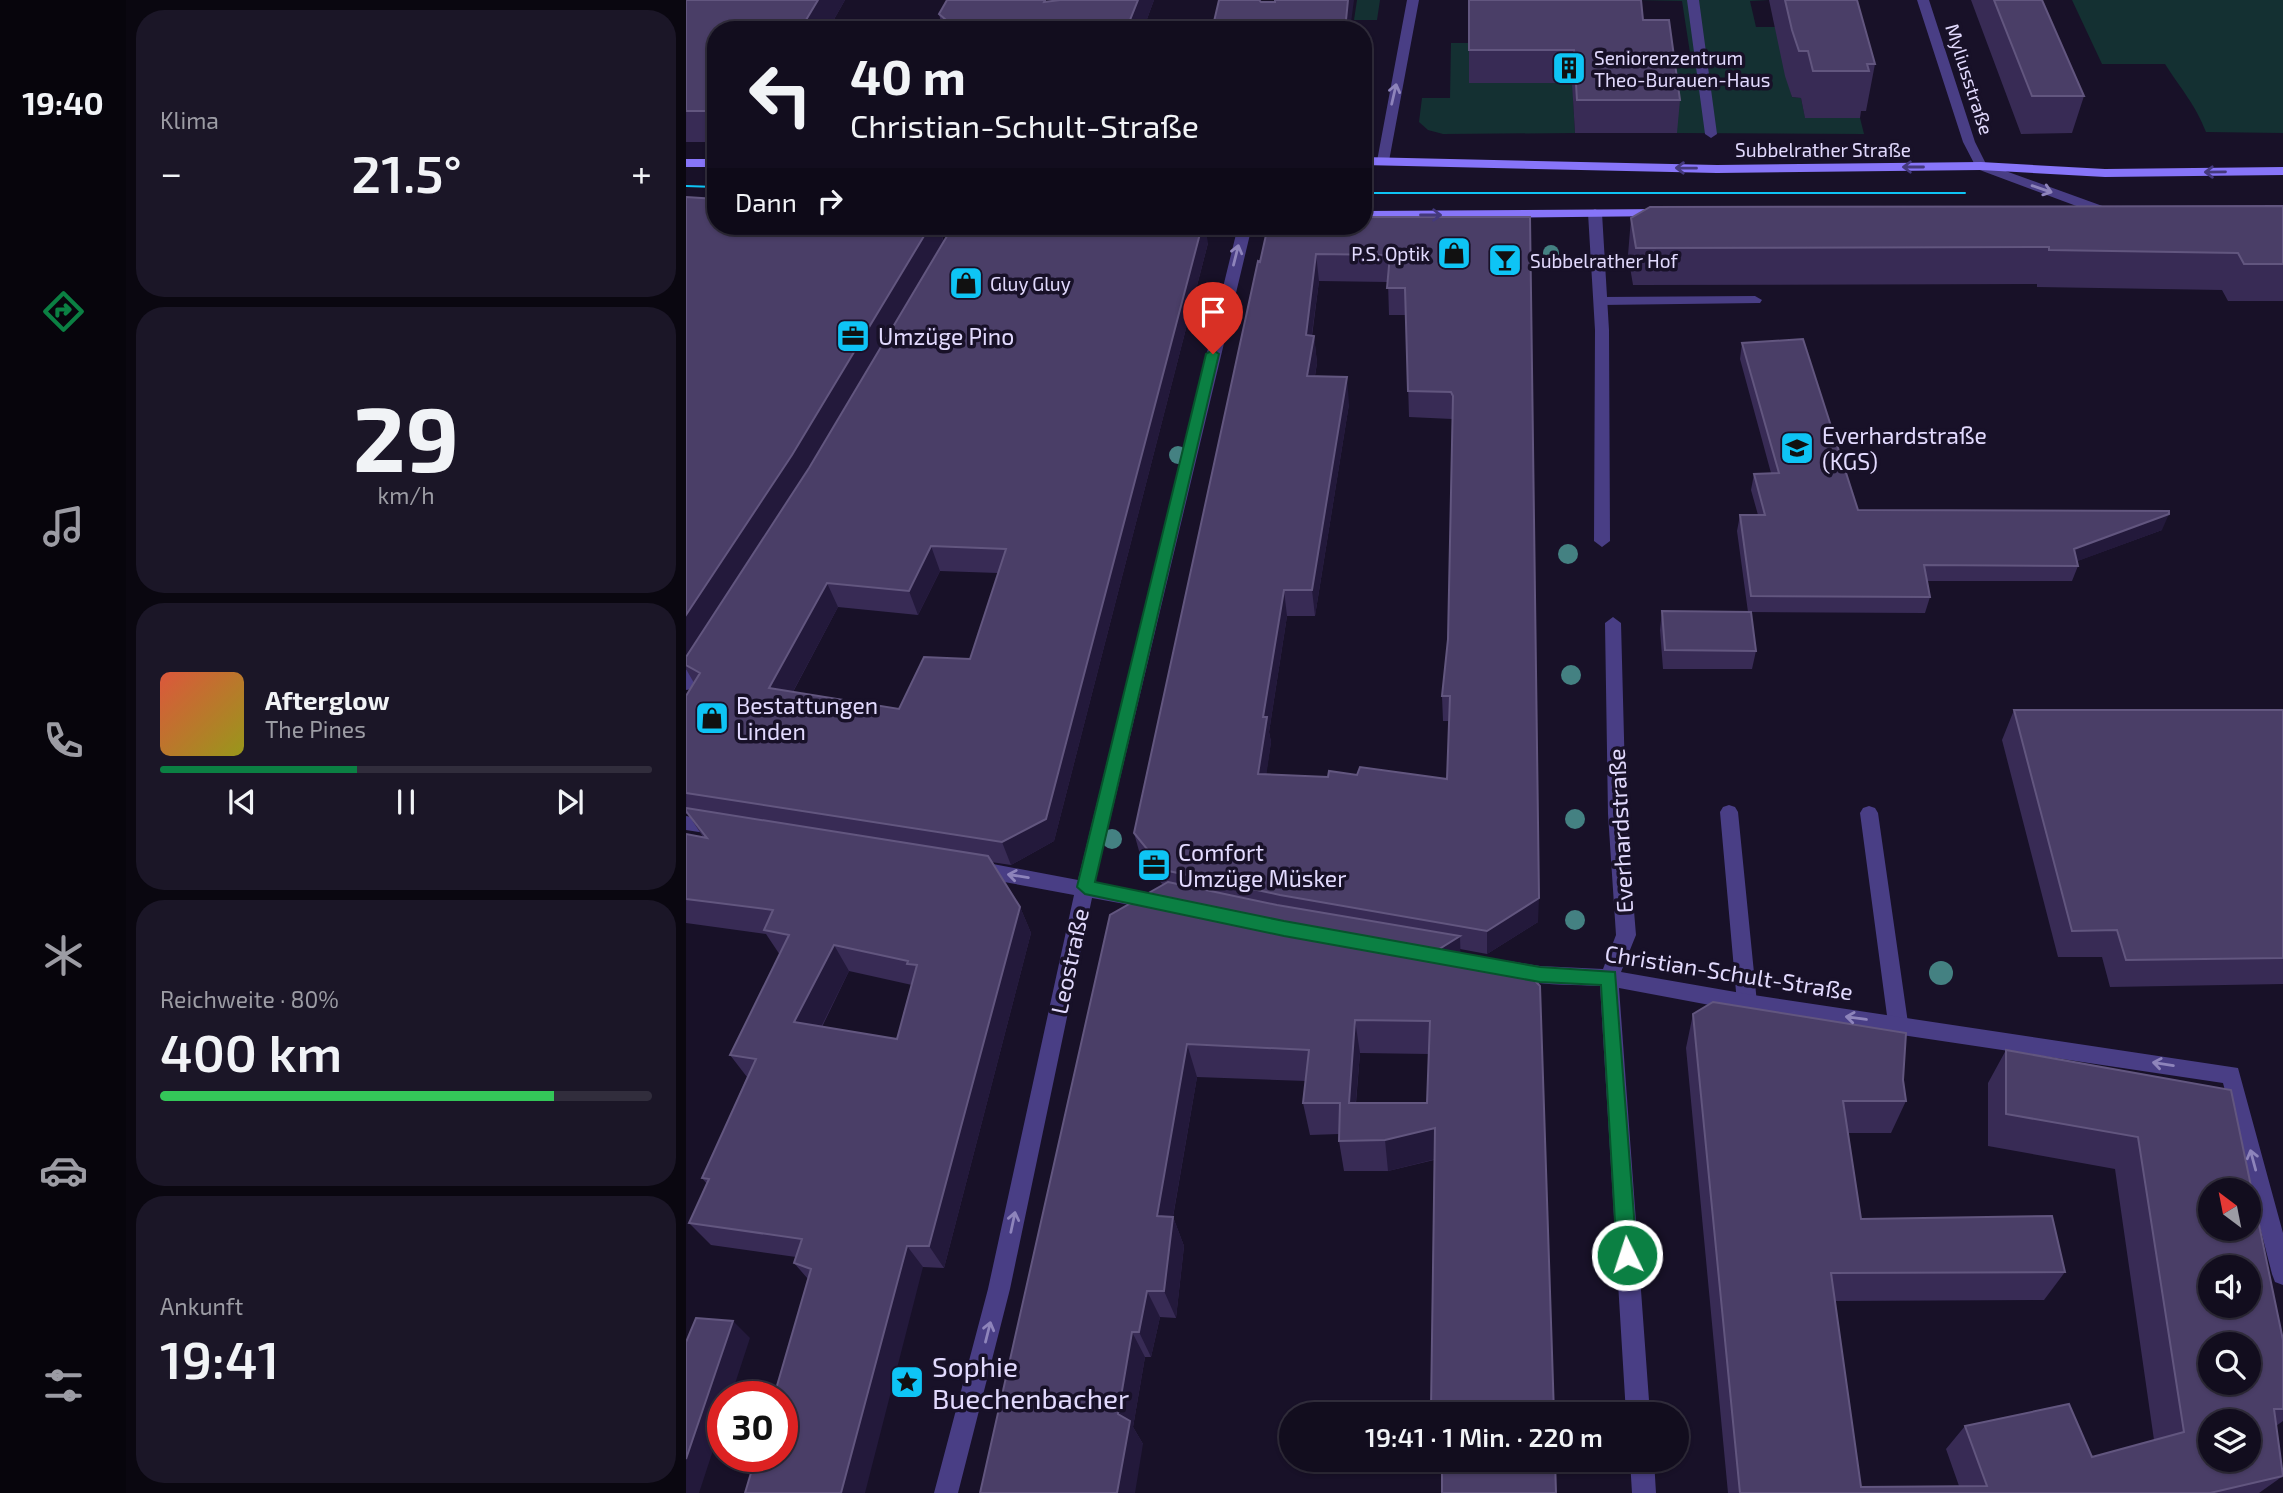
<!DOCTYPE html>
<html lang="de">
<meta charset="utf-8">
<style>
body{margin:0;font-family:"Exo 2",sans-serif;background:#1b1627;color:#f1f3f6;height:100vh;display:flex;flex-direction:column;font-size:26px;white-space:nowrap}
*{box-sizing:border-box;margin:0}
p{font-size:23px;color:#9c9ca4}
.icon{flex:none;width:38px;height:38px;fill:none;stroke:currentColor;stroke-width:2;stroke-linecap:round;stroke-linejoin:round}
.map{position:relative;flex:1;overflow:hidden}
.side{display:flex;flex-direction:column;gap:10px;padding:10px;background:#0a0710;width:560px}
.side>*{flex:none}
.guide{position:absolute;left:21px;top:21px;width:665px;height:214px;border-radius:28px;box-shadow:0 2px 5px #0004,0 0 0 2px #312d3c;background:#120d1e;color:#f1f3f6;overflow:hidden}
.needle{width:46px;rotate:328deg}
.fabs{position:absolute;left:1512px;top:1178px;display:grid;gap:14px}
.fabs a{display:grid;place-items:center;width:63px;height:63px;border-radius:50%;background:#120d1e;box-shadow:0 2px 5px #0004,0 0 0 2px #312d3c;font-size:35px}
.speed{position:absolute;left:21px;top:1381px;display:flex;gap:14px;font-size:35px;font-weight:700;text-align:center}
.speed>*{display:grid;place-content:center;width:91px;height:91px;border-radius:50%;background:#120d1e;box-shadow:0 2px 5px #0004,0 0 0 2px #312d3c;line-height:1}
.speed .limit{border:10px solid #d22;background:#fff;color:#111}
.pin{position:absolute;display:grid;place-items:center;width:60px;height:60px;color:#fff;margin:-72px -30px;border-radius:50% 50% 50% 0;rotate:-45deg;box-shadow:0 0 7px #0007}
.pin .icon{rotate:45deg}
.me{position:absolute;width:77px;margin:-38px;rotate:356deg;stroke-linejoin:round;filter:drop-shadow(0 0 5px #0008)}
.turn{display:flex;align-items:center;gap:24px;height:147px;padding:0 28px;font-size:32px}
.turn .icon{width:91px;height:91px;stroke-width:2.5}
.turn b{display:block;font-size:49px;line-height:60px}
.then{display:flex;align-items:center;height:66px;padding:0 28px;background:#0003;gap:14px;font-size:26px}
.big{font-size:52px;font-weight:600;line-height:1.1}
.side .tile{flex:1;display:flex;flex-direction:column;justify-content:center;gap:10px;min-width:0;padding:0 24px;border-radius:28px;background:#1b1627}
.side .dial{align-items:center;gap:0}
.dial b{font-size:91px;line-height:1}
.song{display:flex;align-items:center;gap:21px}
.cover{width:84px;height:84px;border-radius:10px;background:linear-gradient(135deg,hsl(10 70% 55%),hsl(60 70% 35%))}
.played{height:7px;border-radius:4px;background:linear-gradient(90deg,#0b8043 40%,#312d3c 40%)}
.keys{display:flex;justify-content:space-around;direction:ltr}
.heat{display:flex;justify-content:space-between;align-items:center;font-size:38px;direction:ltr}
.charge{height:10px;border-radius:5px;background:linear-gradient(90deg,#34c759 80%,#312d3c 0)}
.trip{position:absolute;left:593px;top:1402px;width:410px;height:70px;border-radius:35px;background:#120d1e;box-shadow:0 2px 5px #0004,0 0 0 2px #312d3c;font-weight:600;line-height:70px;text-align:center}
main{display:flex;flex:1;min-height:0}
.tabs{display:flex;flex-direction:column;width:126px;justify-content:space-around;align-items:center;background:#07050c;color:#9c9ca4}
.tabs .icon{width:49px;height:49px}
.tabs .selected{color:#0b8043}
.tabs b{font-size:32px;color:#f1f3f6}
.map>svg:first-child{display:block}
.green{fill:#143032}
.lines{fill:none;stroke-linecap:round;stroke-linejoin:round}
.service{fill:#493e85;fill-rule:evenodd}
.minor{fill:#493e85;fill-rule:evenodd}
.secondary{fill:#8775f9;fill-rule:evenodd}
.tram{stroke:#0ec4f5;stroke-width:2}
.tree{fill:#448182}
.wall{fill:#382b55;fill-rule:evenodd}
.shaded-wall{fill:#23193b}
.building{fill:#4a3e67;stroke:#62567f;stroke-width:2;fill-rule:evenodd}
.oneway{stroke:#8e84bb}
.oneway2{stroke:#44397c}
.route{fill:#0b8043;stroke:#07532c;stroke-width:2}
.labels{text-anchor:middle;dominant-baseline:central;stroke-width:7;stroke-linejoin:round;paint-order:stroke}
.far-poi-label{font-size:19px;fill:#e2dafe;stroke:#181128;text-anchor:start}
.far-street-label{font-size:19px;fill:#e2dafe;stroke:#181128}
.poi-label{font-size:23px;fill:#e2dafe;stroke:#181128;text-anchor:start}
.street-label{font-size:23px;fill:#e2dafe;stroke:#181128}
.near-poi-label{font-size:28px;fill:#e2dafe;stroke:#181128;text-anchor:start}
</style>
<main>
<nav class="tabs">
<b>19:40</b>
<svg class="icon selected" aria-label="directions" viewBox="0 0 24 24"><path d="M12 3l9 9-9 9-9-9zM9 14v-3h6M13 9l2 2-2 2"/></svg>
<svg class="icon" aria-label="music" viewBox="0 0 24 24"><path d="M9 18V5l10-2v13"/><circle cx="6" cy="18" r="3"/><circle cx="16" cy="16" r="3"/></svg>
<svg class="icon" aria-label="phone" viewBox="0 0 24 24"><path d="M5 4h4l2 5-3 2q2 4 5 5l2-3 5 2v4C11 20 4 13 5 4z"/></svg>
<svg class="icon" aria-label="climate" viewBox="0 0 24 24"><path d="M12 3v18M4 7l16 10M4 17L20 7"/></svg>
<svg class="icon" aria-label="car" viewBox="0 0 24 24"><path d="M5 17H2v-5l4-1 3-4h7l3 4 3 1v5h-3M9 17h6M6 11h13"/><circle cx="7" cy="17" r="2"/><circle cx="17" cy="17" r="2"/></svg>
<svg class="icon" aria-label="filters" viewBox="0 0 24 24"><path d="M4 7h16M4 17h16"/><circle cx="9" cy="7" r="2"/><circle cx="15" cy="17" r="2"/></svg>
</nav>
<section class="side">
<div class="tile"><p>Klima</p>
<div class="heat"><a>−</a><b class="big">21.5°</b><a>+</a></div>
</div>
<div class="tile dial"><b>29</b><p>km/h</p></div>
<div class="tile">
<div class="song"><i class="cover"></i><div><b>Afterglow</b><p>The Pines</p></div></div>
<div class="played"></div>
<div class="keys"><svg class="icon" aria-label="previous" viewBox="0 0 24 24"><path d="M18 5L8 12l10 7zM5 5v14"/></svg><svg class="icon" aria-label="pause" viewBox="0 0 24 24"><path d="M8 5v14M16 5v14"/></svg><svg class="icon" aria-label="next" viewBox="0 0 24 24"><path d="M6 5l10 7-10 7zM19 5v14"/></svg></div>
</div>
<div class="tile"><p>Reichweite · 80%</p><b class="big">400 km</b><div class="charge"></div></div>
<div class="tile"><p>Ankunft</p><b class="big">19:41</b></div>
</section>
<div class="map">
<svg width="1597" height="1493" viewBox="0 0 1597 1493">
<rect width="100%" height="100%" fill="#181128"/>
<path class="green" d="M671 0H694L691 20H668Z
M949 0H1083L1064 1 1070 27H1089L1106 97 1115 98 1119 117 1174 118 1178 134 991 133 980 53H1004L996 1Z
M1386 0H1597V133L1520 132C1509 104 1495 89 1479 64H1416Z
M765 43H783L909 83 887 98 889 133 757 134 742 130 733 122 736 98H764Z"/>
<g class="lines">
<path class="service" d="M1001 0H1013L1031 134 1025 138 1019 134Z
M1069 296 1076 300 1074 303 915 305 908 301 915 297Z
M1043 805 1049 807 1052 812 1071 1003 1068 1009 1061 1012 1054 1009 1051 1003 1034 812 1037 807Z
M1183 806 1189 808 1192 813 1222 1023 1219 1029 1212 1032 1205 1029 1202 1023 1174 813 1177 808Z"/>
<path class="minor" d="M721 0H733L703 161 697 165 691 161Z
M1231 0H1243L1289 142 1300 164 1422 208V214H1412L1291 169 1277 142Z
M909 209 916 213 923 330 924 541 916 547 908 541 909 330 902 213Z
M552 226H566L409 883 477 895 484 897 486 903 484 909 477 911 406 898 324 1289 272 1493H248L302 1289 388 895 291 877 284 874 282 869 284 864 291 861 392 880Z
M927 617 935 623 940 814 950 935 935 972 1061 994 1552 1068 1597 1233V1285L1589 1282 1586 1274 1537 1083 1061 1012 933 988 964 1414H940L914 986C880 984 842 986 810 974L807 968 810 962 817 960 854 966 917 969 930 935 922 814 919 623Z
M17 650 25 656 6 689 0 690V670L11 652Z
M0 816 38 823 41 828 38 833 32 835 0 830Z
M944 1460H968L970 1493H946Z"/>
<path class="secondary" d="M677 157 1031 165 1295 162 1419 169 1597 167V175L1419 177 1295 170 1031 173 677 165Z
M0 159H30V167H0Z
M978 209 985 213 983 216 677 219V211Z"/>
<path class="tram" d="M0 186 30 187
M677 193H1279"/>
</g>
<g class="tree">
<circle cx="865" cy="253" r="8"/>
<circle cx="492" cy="455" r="9"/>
<circle cx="882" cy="554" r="10"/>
<circle cx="885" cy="675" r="10"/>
<circle cx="889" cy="819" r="10"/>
<circle cx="426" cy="839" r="10"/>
<circle cx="889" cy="920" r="10"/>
<circle cx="1255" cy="973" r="12"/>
</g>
<path class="wall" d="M0 0H159L142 30H30V142H0Z
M468 0 457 30H257L253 14Z
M783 0 957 20 994 100 991 133H889L886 83H783Z
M1083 0H1171L1189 64 1180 111H1175L1174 118H1119L1115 98 1106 97 1099 76Z
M1285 0H1356L1398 96 1386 133 1335 134Z
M0 197 244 226H253L258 242 522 243 368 841 325 865 305 862 334 907 345 933 258 1268 237 1267 122 1279 108 1263 110 1257 25 1245 3 1223 21 1184 16 1178 61 1077 44 1055 94 955 80 934 0 923V834L17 837 2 814H0V696L8 683 0 669ZM254 571 312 573 284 659 213 709 107 692 152 607 232 615ZM163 971 226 985 211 1039 136 1027Z
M1597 206V301H1542L1536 290 1351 287V284L947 285 942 255 945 218Z
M844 217 852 922 801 954 774 949V958L868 1414H745L748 1160 702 1171H658L653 1141V1134L624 1135 617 1103 620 1081 511 1077 487 1217 498 1246 490 1318 474 1317 465 1357H459L447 1427 457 1444 294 1493 477 885 455 858 448 833 574 262ZM633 281 702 282 703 315H720L723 417 766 419V421L762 639 756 696 757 721H763L761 779 671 775 642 777 580 774 585 742 583 732 601 616H629L663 404 629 376 631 363 628 336H626ZM674 1053 743 1054 741 1103H670Z
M1056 343 1172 510 1476 530 1391 561 1392 566 1386 581H1241L1244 597 1239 613 1062 612 1051 531 1054 515H1072L1065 490 1068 474 1085 473 1054 359Z
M976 611 1070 651 1066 669H977L974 630Z
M1328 710H1597V984L1424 987 1416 957H1372L1316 740Z
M1007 1014 1217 1080 1220 1101 1205 1133H1162L1175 1219 1379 1272 1358 1300 1149 1301 1175 1487 1273 1486 1260 1449 1279 1426 1406 1457 1468 1440 1429 1169 1302 1146V1083L1320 1050 1545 1090 1597 1340V1421L1590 1426 1597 1476 1573 1493H1042L1000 1048Z"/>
<path class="shaded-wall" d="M132 0H159L142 30H114Z
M452 0H468L457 30H440Z
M662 0H668L664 30H659Z
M244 226H253L258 244 118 483 0 665V615Z
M516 226H519L522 243 368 841 325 865 316 842Z
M630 254 633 281 622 362 620 335Z
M628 336 631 363 624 403 621 376Z
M661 377 663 404 629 616 626 590Z
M1483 514 1476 530 1381 565 1388 549Z
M245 546 254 571 232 615 223 591Z
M141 583 152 607 96 712 83 688Z
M598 590 601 616 583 732 585 742 577 799 572 774 577 717Z
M853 898 852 922 801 954V931Z
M334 907 345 933 258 1268 243 1246Z
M774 936 775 971 747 953Z
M148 945 163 971 125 1047 108 1022Z
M669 1020 674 1053 667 1134 663 1103Z
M501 1044 511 1077 482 1245 471 1216Z
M749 1128 750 1159 702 1171 699 1140Z
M487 1217 498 1246 490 1318 478 1291Z
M221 1246 237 1267 179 1493H155Z
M461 1291 474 1317 465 1357 453 1332Z
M47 1321 64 1338 45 1396H37V1420L13 1493H0V1459Z
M446 1332 459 1357 447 1427 457 1444 449 1493H431L432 1414Z"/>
<path class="building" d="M0 0H132L114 30H30V111H0Z
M261 0H359L358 2 374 0H452L440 30H272L253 14Z
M533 0H573L575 2H589V0H662L659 30H526Z
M783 0H955L957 20H983L994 100H891L888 50H783Z
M1099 0H1171L1189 64H1181L1183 71H1127L1122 51H1113L1106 30Z
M1308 0H1356L1398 96H1346Z
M136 26 133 30H124Z
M0 197 30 199V226H244L106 455 0 615Z
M1597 206V264H1558L1552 253 1363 250V247L950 248 945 218 964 207Z
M677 217H844L853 898 801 931 594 895 478 870 448 833 572 261 574 262 582 226H677ZM630 254 704 255 701 288H719L722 391 765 392 767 396 762 639 756 696H764L761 779 674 767 671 775 643 771 642 777 572 774 581 717H577L598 590H626L661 377 621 376 628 336 620 335Z
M267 226H516L360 819 316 842 0 793V696L14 673 0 665V657L123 468ZM245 546 320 549 284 659 238 657 213 709 83 688 141 583 223 591Z
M1117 339 1172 510 1483 511V514L1388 549 1392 566 1238 565 1244 597 1065 596 1054 515H1079L1068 474 1093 473 1056 343Z
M976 611 1065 612 1070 651 979 650Z
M1328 710H1597V958L1440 960 1431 930 1386 931Z
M0 808 302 856 334 907 243 1246H221L155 1493H59L70 1456H96V1396H88L125 1269 108 1263 116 1239 3 1223 23 1179 16 1178 70 1059 44 1055 103 935 78 930 87 910 0 899V834L21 838 0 811ZM148 945 222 961 221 964 231 965 211 1039 108 1022Z
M482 882 591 905 774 936 747 953 838 969 854 986 868 1414H756L757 1410 745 1409 749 1128 699 1140 653 1141 654 1103H617L623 1050 501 1044 471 1216 487 1217 478 1291H461L453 1332H446L432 1414 444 1421 431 1493H294L424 915ZM669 1020 744 1021 741 1103H663Z
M1027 1002 1220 1033 1217 1080 1220 1101H1157L1175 1219 1366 1216 1379 1272 1145 1273 1175 1487 1301 1486 1279 1426 1383 1404 1406 1457 1498 1432 1452 1137 1320 1114V1050L1545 1090 1597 1340V1409H1588L1597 1476 1524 1493H1054L1007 1014ZM1524 1190H1563V1228H1524ZM1524 1267H1563V1306H1524ZM1524 1344H1563V1382H1524ZM1524 1421H1563V1460H1524Z
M10 1318 47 1321 0 1459V1342Z
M756 1460H869L870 1493H756Z"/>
<defs><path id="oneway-shaft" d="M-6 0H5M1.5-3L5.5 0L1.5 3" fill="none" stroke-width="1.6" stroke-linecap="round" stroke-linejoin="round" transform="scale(1.75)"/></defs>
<g class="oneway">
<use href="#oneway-shaft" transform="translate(708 94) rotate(-77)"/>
<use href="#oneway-shaft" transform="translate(1356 189) rotate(19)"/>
<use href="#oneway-shaft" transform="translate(550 255) rotate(-76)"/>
<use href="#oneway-shaft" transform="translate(332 876) rotate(-171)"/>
<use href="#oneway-shaft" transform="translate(1170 1018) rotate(-172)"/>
<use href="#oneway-shaft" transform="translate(1477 1064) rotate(-171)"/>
<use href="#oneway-shaft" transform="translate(1567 1160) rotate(-105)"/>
<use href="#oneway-shaft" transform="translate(327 1222) rotate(-78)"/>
<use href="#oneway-shaft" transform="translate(302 1332) rotate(-76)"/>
</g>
<g class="oneway2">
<use href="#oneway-shaft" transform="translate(1227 167) rotate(180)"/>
<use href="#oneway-shaft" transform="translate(1000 168) rotate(-179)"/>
<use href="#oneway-shaft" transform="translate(1529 172) rotate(179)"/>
<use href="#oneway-shaft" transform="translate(745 215)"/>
</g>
<path class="route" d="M527 350 533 354 409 882 598 921 854 967 929 972 951 1255 948 1262 941 1265 934 1262 931 1255 915 985 854 982 598 936 399 894 391 887 520 354Z"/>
<defs>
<g id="building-square" transform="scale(1.75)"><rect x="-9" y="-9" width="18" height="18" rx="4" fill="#0ec4f5" stroke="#181128"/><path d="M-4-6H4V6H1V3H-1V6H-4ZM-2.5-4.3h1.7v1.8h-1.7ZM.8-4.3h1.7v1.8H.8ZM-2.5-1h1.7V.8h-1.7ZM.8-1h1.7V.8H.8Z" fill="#111"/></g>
<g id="shop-square" transform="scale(1.75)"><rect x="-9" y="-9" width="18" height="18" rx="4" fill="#0ec4f5" stroke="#181128"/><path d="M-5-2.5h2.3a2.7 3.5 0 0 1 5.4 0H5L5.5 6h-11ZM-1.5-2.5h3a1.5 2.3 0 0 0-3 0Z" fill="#111"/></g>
<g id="bar-square" transform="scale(1.75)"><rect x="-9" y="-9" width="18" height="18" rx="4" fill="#0ec4f5" stroke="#181128"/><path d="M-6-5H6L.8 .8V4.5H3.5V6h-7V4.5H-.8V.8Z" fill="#111"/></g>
<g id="office-square" transform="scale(1.75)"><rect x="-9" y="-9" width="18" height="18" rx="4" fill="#0ec4f5" stroke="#181128"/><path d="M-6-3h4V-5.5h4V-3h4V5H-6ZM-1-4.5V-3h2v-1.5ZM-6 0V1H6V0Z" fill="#111"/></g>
<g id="school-square" transform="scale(1.75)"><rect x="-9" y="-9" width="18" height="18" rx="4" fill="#0ec4f5" stroke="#181128"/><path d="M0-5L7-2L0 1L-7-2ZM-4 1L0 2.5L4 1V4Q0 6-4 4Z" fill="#111"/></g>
<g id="sight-square" transform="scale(1.75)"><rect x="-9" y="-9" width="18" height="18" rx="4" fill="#0ec4f5" stroke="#181128"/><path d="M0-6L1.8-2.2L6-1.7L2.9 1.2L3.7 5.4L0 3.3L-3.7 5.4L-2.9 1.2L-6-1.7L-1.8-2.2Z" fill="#111"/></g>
</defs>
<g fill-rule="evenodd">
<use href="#building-square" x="883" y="68"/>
<use href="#shop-square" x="768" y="253"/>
<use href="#bar-square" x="819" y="260"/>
<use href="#shop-square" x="280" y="283"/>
<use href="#office-square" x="167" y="336"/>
<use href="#school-square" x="1111" y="448"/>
<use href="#shop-square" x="26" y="718"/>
<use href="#office-square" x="468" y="865"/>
<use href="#sight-square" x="221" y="1382"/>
</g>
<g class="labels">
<g class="far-poi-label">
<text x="908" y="57">Seniorenzentrum<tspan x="908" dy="22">Theo-Burauen-Haus</tspan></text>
<text x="744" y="253" text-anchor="end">P.S. Optik</text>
<text x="844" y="260">Subbelrather Hof</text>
<text x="304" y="283">Gluy Gluy</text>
</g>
<g class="far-street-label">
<text transform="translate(1284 79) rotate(72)">Myliusstraße</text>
<text x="1137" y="149">Subbelrather Straße</text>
</g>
<g class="poi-label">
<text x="192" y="336">Umzüge Pino</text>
<text x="1136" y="435">Everhardstraße<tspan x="1136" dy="26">(KGS)</tspan></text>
<text x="50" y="705">Bestattungen<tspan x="50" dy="26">Linden</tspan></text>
<text x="492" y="852">Comfort<tspan x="492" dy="26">Umzüge Müsker</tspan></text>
</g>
<g class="street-label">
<text transform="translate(934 831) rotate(-93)">Everhardstraße</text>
<text transform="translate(383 961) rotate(-78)">Leostraße</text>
<text transform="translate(1043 972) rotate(9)">Christian-Schult-Straße</text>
</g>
<g class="near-poi-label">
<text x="246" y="1366">Sophie<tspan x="246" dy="32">Buechenbacher</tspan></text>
</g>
</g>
</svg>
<div class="fabs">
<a><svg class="needle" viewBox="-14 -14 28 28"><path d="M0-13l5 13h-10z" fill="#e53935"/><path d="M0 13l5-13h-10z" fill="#9c9ca4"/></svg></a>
<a><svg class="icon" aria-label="sound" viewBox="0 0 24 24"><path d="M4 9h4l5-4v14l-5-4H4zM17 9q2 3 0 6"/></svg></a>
<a><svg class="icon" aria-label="search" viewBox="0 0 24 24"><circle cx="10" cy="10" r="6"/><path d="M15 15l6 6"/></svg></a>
<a><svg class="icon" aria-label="layers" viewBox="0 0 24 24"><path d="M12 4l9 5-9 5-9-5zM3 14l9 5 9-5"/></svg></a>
</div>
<div class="speed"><div class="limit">30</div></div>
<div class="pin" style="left:527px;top:354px;background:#d93025"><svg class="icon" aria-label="arrive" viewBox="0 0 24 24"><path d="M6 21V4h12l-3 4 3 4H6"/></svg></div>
<svg class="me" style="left:941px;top:1255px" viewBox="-20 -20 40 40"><circle r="17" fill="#0b8043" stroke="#fff" stroke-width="3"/><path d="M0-11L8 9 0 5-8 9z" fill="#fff"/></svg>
<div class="trip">19:41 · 1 Min. · 220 m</div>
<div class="guide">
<div class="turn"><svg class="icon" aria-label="left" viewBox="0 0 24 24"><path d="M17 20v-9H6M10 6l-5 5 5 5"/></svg><div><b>40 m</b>Christian-Schult-Straße</div></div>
<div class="then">Dann<svg class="icon" aria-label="right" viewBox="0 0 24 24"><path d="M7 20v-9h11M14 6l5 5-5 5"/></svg></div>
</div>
</div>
</main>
